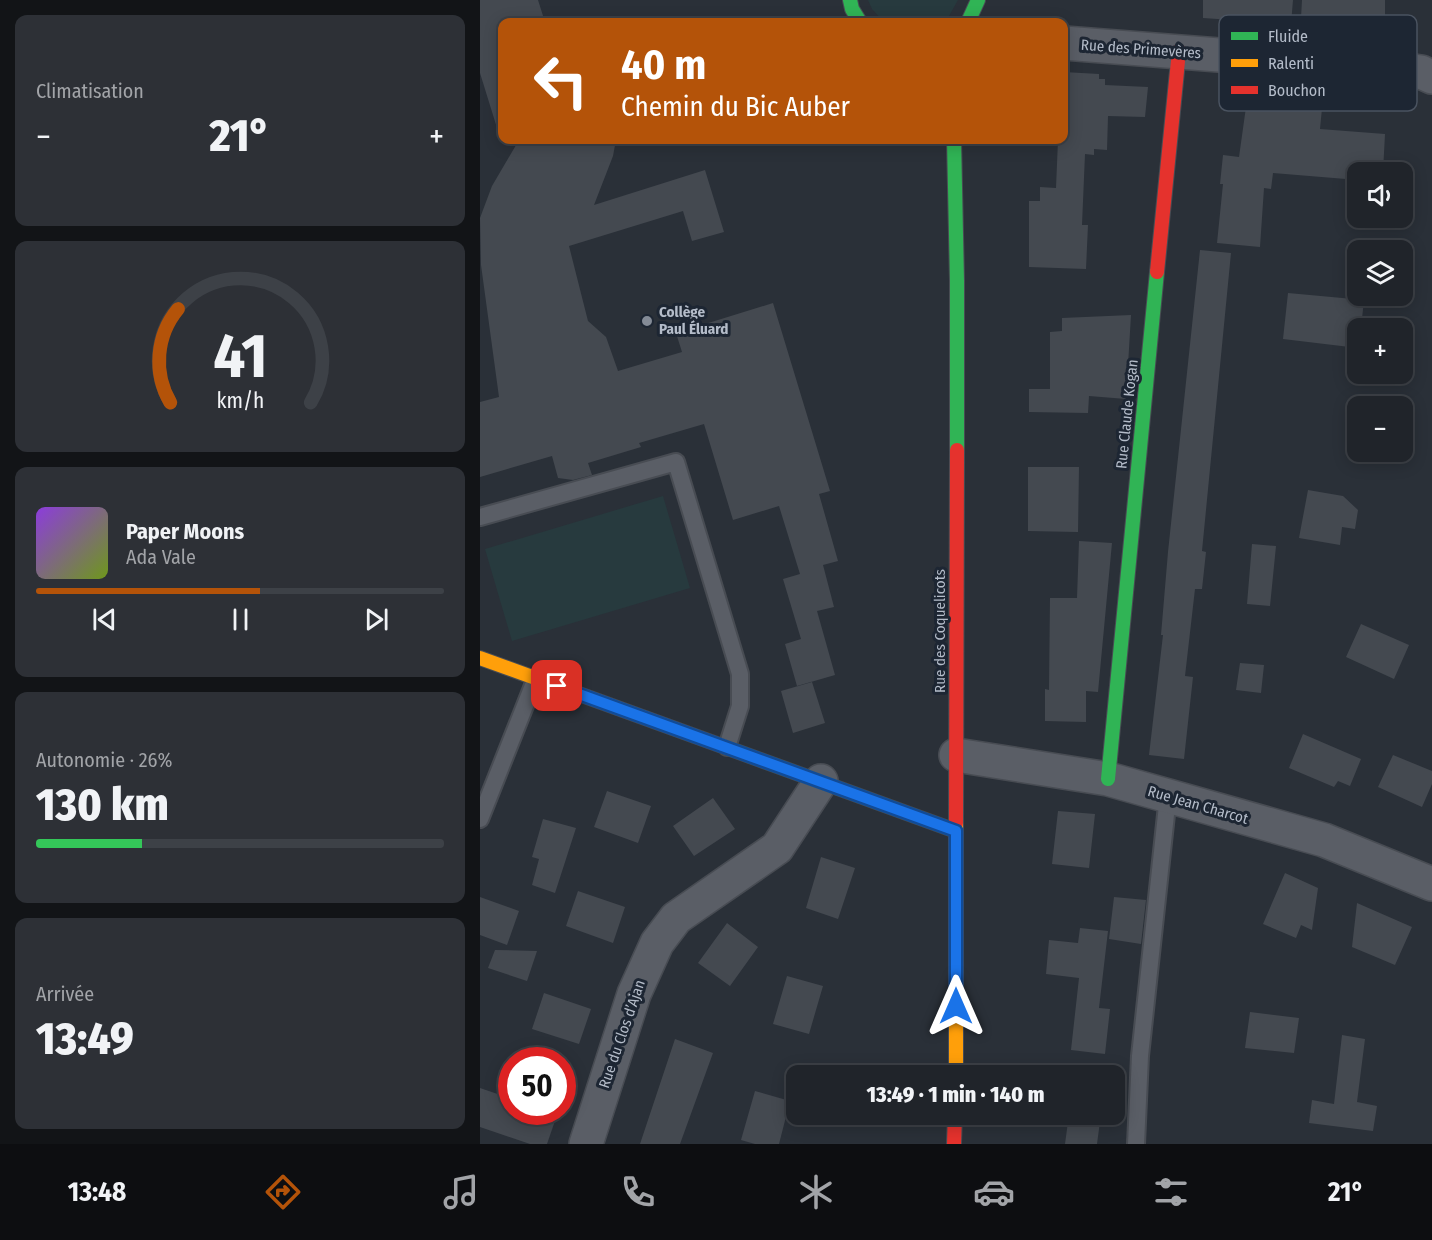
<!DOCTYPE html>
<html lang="fr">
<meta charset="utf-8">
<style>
body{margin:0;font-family:"Fira Sans Condensed",sans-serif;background:#2d3036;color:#f1f3f6;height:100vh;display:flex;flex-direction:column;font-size:22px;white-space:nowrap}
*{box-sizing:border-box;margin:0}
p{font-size:20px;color:#a2a4a8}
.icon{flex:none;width:33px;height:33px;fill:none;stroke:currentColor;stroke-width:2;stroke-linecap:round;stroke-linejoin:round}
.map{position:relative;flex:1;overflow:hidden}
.sheet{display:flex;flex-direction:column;gap:15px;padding:15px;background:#121417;width:480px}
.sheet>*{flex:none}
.guide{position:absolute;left:18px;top:18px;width:570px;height:126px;border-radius:12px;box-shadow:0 3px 15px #0003,0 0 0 2px #3d4147;background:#b45309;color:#fff;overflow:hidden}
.fabs{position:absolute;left:867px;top:162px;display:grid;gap:12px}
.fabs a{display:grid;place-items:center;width:66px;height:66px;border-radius:12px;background:#20242a;box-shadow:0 3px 15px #0003,0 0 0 2px #3d4147;font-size:30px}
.speed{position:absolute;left:18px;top:1047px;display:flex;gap:12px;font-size:30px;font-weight:700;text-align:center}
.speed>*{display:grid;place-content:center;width:78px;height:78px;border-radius:50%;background:#20242a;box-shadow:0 3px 15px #0003,0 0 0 2px #3d4147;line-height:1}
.speed .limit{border:9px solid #d22;background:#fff;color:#111}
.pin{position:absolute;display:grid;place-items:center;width:51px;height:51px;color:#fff;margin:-26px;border-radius:12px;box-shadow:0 3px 9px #0006}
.me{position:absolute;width:66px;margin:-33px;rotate:0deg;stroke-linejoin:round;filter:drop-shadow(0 0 4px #0008)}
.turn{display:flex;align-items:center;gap:21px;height:126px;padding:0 24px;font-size:27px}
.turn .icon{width:78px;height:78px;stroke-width:2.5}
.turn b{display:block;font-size:42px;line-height:51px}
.big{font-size:45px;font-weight:800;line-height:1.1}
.sheet .widget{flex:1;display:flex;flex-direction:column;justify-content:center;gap:9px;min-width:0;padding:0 21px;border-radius:12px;background:#2d3036}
.sheet .dial{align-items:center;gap:0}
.dial svg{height:156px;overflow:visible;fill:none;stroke:#3d4147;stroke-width:7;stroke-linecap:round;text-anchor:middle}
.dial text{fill:#f1f3f6;stroke:none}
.song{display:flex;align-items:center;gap:18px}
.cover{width:72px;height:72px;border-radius:9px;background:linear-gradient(135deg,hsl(270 70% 55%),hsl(80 70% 35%))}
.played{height:6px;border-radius:3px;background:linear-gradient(90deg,#b45309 55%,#3d4147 55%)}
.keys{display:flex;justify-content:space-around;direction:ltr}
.heat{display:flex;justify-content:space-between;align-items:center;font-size:33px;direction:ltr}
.charge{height:9px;border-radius:4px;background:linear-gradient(90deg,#34c759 26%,#3d4147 0)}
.trip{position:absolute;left:306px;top:1065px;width:339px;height:60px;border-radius:12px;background:#20242a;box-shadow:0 3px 15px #0003,0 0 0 2px #3d4147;font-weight:800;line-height:60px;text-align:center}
.dock{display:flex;height:96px;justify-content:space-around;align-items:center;background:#0d0e11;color:#a2a4a8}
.dock .icon{width:42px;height:42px}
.dock .active{color:#b45309}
.dock b{font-size:27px;color:#f1f3f6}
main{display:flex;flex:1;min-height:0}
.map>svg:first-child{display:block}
.green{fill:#273a3e}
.building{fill:#444950}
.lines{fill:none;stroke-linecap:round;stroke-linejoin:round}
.lane-casing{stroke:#484c53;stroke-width:20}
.street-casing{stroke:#484c53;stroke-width:36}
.fast-casing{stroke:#484c53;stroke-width:16}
.slow-casing{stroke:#484c53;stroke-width:16}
.jam-casing{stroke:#484c53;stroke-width:16}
.lane{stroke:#5a5e66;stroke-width:16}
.street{stroke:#5a5e66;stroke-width:33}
.fast{stroke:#30b455;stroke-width:14}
.slow{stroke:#ff9f0a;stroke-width:14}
.jam{stroke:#e5322d;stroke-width:14}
.route-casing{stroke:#114b97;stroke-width:15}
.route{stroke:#1a73e8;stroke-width:10}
.poi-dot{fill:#848b96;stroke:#1d2633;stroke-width:2}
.labels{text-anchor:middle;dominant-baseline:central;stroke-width:6;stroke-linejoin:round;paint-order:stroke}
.street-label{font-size:15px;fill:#b4bcc9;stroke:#1d2633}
.poi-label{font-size:15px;font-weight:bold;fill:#b4bcc9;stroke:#1d2633;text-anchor:start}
.key{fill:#1d2633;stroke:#4a5360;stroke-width:1.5}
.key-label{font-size:16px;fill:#b4bcc9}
</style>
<main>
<section class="sheet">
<div class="widget"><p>Climatisation</p>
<div class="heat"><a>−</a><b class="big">21°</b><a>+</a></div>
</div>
<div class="widget dial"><svg viewBox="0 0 100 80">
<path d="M14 69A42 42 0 1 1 86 69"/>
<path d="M14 69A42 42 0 0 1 18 21" stroke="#b45309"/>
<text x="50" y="56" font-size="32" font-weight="700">41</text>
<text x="50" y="72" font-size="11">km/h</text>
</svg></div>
<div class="widget">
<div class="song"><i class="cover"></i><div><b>Paper Moons</b><p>Ada Vale</p></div></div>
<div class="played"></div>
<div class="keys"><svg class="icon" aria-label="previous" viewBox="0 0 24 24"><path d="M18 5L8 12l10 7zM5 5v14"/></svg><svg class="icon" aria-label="pause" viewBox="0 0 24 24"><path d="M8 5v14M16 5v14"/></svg><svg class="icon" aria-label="next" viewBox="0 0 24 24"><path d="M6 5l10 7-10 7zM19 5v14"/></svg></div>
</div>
<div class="widget"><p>Autonomie · 26%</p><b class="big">130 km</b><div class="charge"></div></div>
<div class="widget"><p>Arrivée</p><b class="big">13:49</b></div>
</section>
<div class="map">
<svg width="952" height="1144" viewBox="0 0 952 1144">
<rect width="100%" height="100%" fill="#2a3038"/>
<path class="green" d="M388 0H478L469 16 462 22H404L392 9Z
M183 496 210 588 32 641 5 549Z"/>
<path class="building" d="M0 0H58L65 22H22V127L17 128 0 73Z
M723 0H813L811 24 723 18Z
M822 0H905V24L821 18Z
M584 72 619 74V79H625V85L668 87 665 117 628 116 627 150 614 149V155L605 154 602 225H608L606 269 549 267V201H560V187L576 188 578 140H584Z
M779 94 843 98 840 129 905 134 903 172H878V180L793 173 791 189 784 188 780 247 737 243 743 184H740L743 155 759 157 766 107 777 108Z
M39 140H136L133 156 114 205 225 170 244 232 212 241 203 211 89 246 108 321 126 337 138 371 202 352 196 333 293 303 350 491 339 494 358 561 343 565 354 607 337 611 355 675 317 686 305 644 321 639 303 579 320 574 299 506 253 520 224 424 159 443 161 447 108 463 112 475 93 480 78 478 72 456 0 477V402L19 397 1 265 0 218 12 186Z
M720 250 751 253 722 551 726 552 722 589H715L705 676 713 677 704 759 669 755 683 635H681L688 552Z
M808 293 884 300 881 328H878V348L803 339Z
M651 315 646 399 609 396 608 413 549 412V389H570V332L582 331V318Z
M548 467H599L598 532 548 531Z
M828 490 863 496 878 510 875 529 862 527 860 545 819 538Z
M599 541 632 543 618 692 606 691V722L565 721V689L569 690 570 598H597Z
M772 544 796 546 790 606 767 604Z
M881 624 929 645 914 679 866 657Z
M760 663 784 665 781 693 756 690Z
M332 682 345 723 313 733 301 691Z
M823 734 881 759 870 786 858 781 854 787 809 768Z
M913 755 952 771V784L942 807 898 787Z
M127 791 171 806 158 843 114 827Z
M233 798 255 829 214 856 193 826Z
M578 811 615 814 609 868 572 864Z
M63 819 96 828 75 893 52 885 59 859 52 857Z
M341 857 375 868 358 919 326 908Z
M805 873 838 888 832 930 821 925 816 938 783 924Z
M98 891 145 907 133 943 86 926Z
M0 897 39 911 27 945 0 935Z
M634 897 666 900 661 944 629 939Z
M877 903 932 927 915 965 872 947Z
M247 923 278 947 250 986 218 963Z
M600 928 628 931 619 1008 630 1009 625 1054 591 1050 599 978 566 974 569 940 598 943Z
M15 950 57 951 47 981 8 968Z
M307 976 343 986 329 1034 293 1024Z
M64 993 111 1009 99 1044 52 1029Z
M770 1012 819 1018 814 1053 765 1048Z
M862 1035 885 1039 877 1102 897 1106 893 1131 829 1123 832 1100 854 1104Z
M195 1039 233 1053 200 1144H160Z
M0 1088 32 1099V1112H78L67 1144H50L0 1127Z
M275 1091 310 1101 299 1144H275L261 1140Z
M589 1114H621L617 1144H585Z"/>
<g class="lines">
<g class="lane-casing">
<path id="lane" d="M0 517 196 462 260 674V706L247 747
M0 819 56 678
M656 1144 660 1056 688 796"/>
</g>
<g class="street-casing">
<path id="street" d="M584 43 920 69 941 72 952 77
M476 755 628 779 844 840 952 884
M106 1144 154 994 177 943 196 918 297 848 341 781"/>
</g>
<g class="fast-casing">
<path id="fast" d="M370 0 372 9 380 22
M488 22 498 0
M474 140 477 281V450
M245 747 476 831
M628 779 677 272"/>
</g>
<g class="slow-casing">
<path id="slow" d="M0 658 245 747
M476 1076V823"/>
</g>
<g class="jam-casing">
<path id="jam" d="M677 272 699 51
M476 823 477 450
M474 1144 475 1114"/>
</g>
<use href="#lane" class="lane"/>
<use href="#street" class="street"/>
<use href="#fast" class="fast"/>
<use href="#slow" class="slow"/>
<use href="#jam" class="jam"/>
</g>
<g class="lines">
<g class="route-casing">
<path id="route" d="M77 686 476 831V1006"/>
</g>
<use href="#route" class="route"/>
</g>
<circle class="poi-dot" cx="167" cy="321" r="6"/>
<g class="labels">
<g class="street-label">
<text transform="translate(661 49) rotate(4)">Rue des Primevères</text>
<text transform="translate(647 414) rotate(-84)">Rue Claude Kogan</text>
<text transform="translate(460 631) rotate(-90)">Rue des Coquelicots</text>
<text transform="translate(718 805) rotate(16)">Rue Jean Charcot</text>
<text transform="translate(142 1034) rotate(-71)">Rue du Clos d’Ajan</text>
</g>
<g class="poi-label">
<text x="179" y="312">Collège<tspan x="179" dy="17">Paul Éluard</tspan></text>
</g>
</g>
<rect x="739" y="15" width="198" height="96" rx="9" class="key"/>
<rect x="751" y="32" width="27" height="8" fill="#30b455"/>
<rect x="751" y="59" width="27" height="8" fill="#ff9f0a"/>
<rect x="751" y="86" width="27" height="8" fill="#e5322d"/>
<g class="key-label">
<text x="788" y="42">Fluide</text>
<text x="788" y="69">Ralenti</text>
<text x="788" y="96">Bouchon</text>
</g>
</svg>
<div class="fabs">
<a><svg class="icon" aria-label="sound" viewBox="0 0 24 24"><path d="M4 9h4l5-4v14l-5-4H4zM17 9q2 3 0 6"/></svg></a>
<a><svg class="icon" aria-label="layers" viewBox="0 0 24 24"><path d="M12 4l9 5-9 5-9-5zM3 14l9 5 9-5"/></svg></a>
<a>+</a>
<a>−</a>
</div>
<div class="speed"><div class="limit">50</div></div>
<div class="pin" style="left:77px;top:686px;background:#d93025"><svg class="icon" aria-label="arrive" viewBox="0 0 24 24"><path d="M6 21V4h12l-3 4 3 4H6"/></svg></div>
<svg class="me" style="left:476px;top:1006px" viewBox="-20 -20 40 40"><path d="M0-17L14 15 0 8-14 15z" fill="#1a73e8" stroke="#fff" stroke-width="4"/></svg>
<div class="trip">13:49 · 1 min · 140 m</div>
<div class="guide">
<div class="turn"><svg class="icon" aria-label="left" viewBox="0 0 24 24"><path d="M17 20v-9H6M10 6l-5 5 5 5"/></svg><div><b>40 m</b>Chemin du Bic Auber</div></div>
</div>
</div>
</main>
<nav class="dock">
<b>13:48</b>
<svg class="icon active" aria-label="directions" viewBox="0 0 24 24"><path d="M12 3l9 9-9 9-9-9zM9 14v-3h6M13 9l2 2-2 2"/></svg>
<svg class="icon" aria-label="music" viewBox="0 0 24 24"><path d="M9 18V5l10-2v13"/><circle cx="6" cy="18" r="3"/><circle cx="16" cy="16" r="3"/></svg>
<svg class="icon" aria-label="phone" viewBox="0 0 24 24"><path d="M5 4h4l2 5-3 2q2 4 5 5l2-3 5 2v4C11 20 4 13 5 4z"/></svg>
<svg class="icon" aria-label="climate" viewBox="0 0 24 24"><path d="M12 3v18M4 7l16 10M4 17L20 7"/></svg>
<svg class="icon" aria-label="car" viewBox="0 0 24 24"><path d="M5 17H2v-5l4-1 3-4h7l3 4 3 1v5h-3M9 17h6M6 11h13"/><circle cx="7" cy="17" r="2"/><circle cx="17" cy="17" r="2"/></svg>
<svg class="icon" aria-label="filters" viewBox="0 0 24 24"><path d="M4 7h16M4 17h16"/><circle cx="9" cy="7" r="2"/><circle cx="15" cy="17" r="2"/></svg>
<b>21°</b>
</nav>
